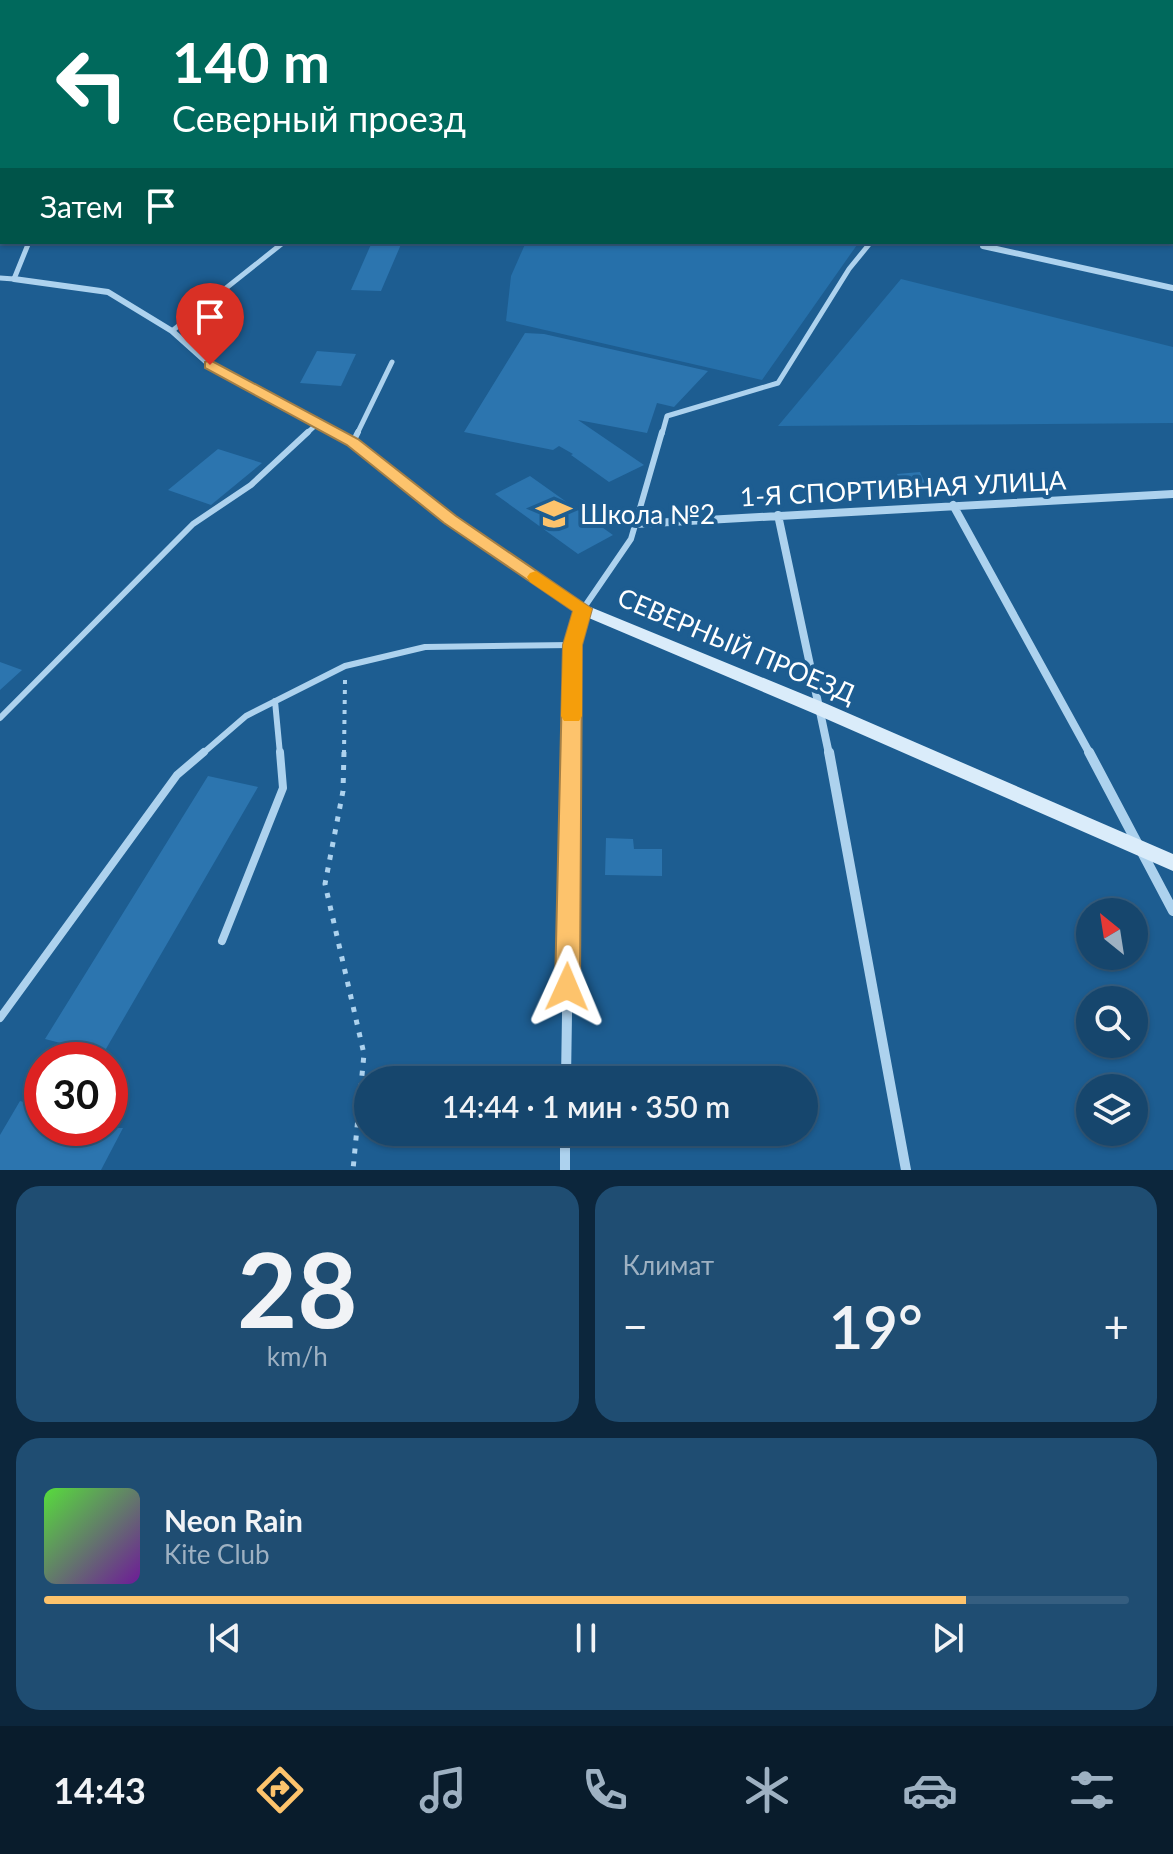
<!DOCTYPE html>
<html lang="ru">
<meta charset="utf-8">
<style>
body{margin:0;font-family:Lato,sans-serif;background:#1f4d72;color:#f1f3f6;height:100vh;display:flex;flex-direction:column;font-size:30px;white-space:nowrap}
*{box-sizing:border-box;margin:0}
p{font-size:26px;color:#9eb1c2}
.icon{flex:none;width:44px;height:44px;fill:none;stroke:currentColor;stroke-width:2;stroke-linecap:round;stroke-linejoin:round}
.map{position:relative;height:1170px;overflow:hidden}
.sheet{display:flex;flex-direction:column;gap:16px;padding:16px;background:#0c263c;flex:1}
.sheet>*{flex:none}
.hud{position:absolute;left:0px;top:0px;width:1174px;height:244px;box-shadow:0 2px 6px #0004,0 0 0 2px #355e80;background:#00695c;color:#fff;overflow:hidden}
.needle{width:52px;rotate:330deg}
.fabs{position:absolute;left:1076px;top:898px;display:grid;gap:16px}
.fabs a{display:grid;place-items:center;width:72px;height:72px;border-radius:50%;background:#16466d;box-shadow:0 2px 6px #0004,0 0 0 2px #355e80;font-size:40px}
.speed{position:absolute;left:24px;top:1042px;display:flex;gap:16px;font-size:40px;font-weight:700;text-align:center}
.speed>*{display:grid;place-content:center;width:104px;height:104px;border-radius:50%;background:#16466d;box-shadow:0 2px 6px #0004,0 0 0 2px #355e80;line-height:1}
.speed .limit{border:12px solid #d22;background:#fff;color:#111}
.pin{position:absolute;display:grid;place-items:center;width:68px;height:68px;color:#fff;margin:-82px -34px;border-radius:50% 50% 50% 0;rotate:-45deg;box-shadow:0 0 8px #0007}
.pin .icon{rotate:45deg}
.me{position:absolute;width:88px;margin:-44px;rotate:1deg;stroke-linejoin:round;filter:drop-shadow(0 0 6px #0008)}
.turn{display:flex;align-items:center;gap:28px;height:168px;padding:0 40px;font-size:36px}
.turn .icon{width:104px;height:104px;stroke-width:2.5}
.turn b{display:block;font-size:56px;line-height:68px}
.then{display:flex;align-items:center;height:76px;padding:0 40px;background:#0003;gap:16px;font-size:30px}
.big{font-size:60px;font-weight:600;line-height:1.1}
.sheet .card{flex:1;display:flex;flex-direction:column;justify-content:center;gap:12px;min-width:0;padding:0 28px;border-radius:24px;background:#1f4d72}
.sheet .dial{align-items:center;gap:0}
.dial b{font-size:104px;line-height:1}
.song{display:flex;align-items:center;gap:24px}
.cover{width:96px;height:96px;border-radius:12px;background:linear-gradient(135deg,hsl(110 70% 55%),hsl(280 70% 35%))}
.played{height:8px;border-radius:4px;background:linear-gradient(90deg,#fdc36c 85%,#355e80 85%)}
.keys{display:flex;justify-content:space-around;direction:ltr}
.heat{display:flex;justify-content:space-between;align-items:center;font-size:44px;direction:ltr}
.sheet .tiles{flex:1;display:grid;gap:16px;grid-template-columns:1fr 1fr}
.card:last-child{grid-column:span 2}
.trip{position:absolute;left:354px;top:1066px;width:464px;height:80px;border-radius:40px;background:#16466d;box-shadow:0 2px 6px #0004,0 0 0 2px #355e80;font-weight:600;line-height:80px;text-align:center}
.tabs{display:flex;height:128px;justify-content:space-around;align-items:center;background:#091c2c;color:#9eb1c2}
.tabs .icon{width:56px;height:56px}
.tabs .current{color:#fdc36c}
.tabs b{font-size:36px;color:#f1f3f6}
.map>svg:first-child{display:block}
.green{fill:#2670aa}
.building{fill:#2c75af}
.lines{fill:none;stroke-linecap:round;stroke-linejoin:round}
.path-far1{stroke:#add2ee;stroke-width:4;stroke-dasharray:4 6;stroke-linecap:butt}
.path{stroke:#add2ee;stroke-width:5;stroke-dasharray:5 8;stroke-linecap:butt}
.lane-far2{stroke:#add2ee;stroke-width:5}
.lane-far1{stroke:#add2ee;stroke-width:6}
.lane{stroke:#add2ee;stroke-width:8}
.street-far3{stroke:#add2ee;stroke-width:5}
.street-far2{stroke:#add2ee;stroke-width:6}
.street-far1{stroke:#add2ee;stroke-width:8}
.street{stroke:#add2ee;stroke-width:10}
.secondary{fill:#daecfa;fill-rule:evenodd}
.route{fill:#fdc36c;stroke:#a47f46;stroke-width:2}
.slow{fill:#f59e0b}
.labels{text-anchor:middle;dominant-baseline:central;stroke-width:8;stroke-linejoin:round;paint-order:stroke}
.street-label{font-size:26px;fill:#fff;stroke:#1d5d91}
.poi-label{font-size:26px;fill:#fff;stroke:#1d5d91;text-anchor:start}
</style>
<div class="map">
<svg width="1173" height="1170" viewBox="0 0 1173 1170">
<rect width="100%" height="100%" fill="#1d5d91"/>
<path class="green" d="M526 242H859L762 380 506 321 511 276Z
M901 279 1173 347V423L778 426Z"/>
<path class="building" d="M372 242H402L381 291 351 290Z
M525 333 544 334 708 371 674 407 657 403 647 433 578 420 644 465 609 482 571 455 573 454 559 446 553 450 464 432Z
M317 351 356 354 341 386 300 383Z
M218 449 262 463 211 505 168 490Z
M920 472 928 489 904 491 897 474Z
M530 476 613 535 578 554 495 494Z
M0 662 22 670 0 690Z
M208 776 258 787 103 1054 45 1039Z
M606 838 633 839 634 849H662V876L605 875Z
M20 1101 42 1107V1128H123L101 1170H0V1135Z"/>
<g class="lines">
<path class="path-far1" d="M344 754 345 680"/>
<path class="path" d="M344 752 343 791 325 884 364 1054 353 1170"/>
<path class="lane-far2" d="M0 278 14 279 29 242
M172 331 284 242
M306 434 318 423
M357 434 392 362
M662 434 667 416 778 383 849 269 871 242"/>
<path class="lane-far1" d="M353 442 358 432
M583 609 631 539 662 432
M275 701 280 754
M0 718 193 524 251 485 308 432
M202 754 246 716 345 666 425 647 572 645"/>
<path class="lane" d="M222 941 283 788 280 752
M0 1018 177 775 204 752"/>
<path class="street-far3" d="M1141 0 1146 2"/>
<path class="street-far2" d="M983 246 1173 288
M14 279 108 292 172 331 210 365 338 434"/>
<path class="street-far1" d="M334 432 353 442 450 520 583 609 572 645 570 754
M953 505 1090 754
M778 515 829 754
M635 524 1173 494"/>
<path class="street" d="M829 752 906 1170
M1089 752 1173 911
M566 1080 571 752
M565 1132V1170"/>
<path class="secondary" d="M583 604 827 704 1173 854V871L815 714 577 613 575 609Z"/>
</g>
<path class="route" d="M210 360 358 439 456 516 592 609 582 645 580 987 576 994 567 997 559 994 555 987 563 645 573 611 444 523 347 445 205 368V362Z"/>
<path class="slow" d="M536 571 592 609 582 645V716L579 721H564L561 716 563 645 573 611 530 582 527 577 530 573Z"/>
<defs>
<g id="school-bare" transform="scale(2.76)"><path d="M0-5L7-2L0 1L-7-2ZM-4 1L0 2.5L4 1V4Q0 6-4 4Z" fill="#fdc36c" stroke="#1d5d91" stroke-width="2.5" paint-order="stroke"/></g>
</defs>
<g fill-rule="evenodd">
<use href="#school-bare" x="554" y="514"/>
</g>
<g class="labels">
<g class="street-label">
<text transform="translate(903 488) rotate(-3)">1-Я СПОРТИВНАЯ УЛИЦА</text>
<text transform="translate(737 645) rotate(23)">СЕВЕРНЫЙ ПРОЕЗД</text>
</g>
<g class="poi-label">
<text x="580" y="514">Школа №2</text>
</g>
</g>
</svg>
<div class="fabs">
<a><svg class="needle" viewBox="-14 -14 28 28"><path d="M0-13l5 13h-10z" fill="#e53935"/><path d="M0 13l5-13h-10z" fill="#9eb1c2"/></svg></a>
<a><svg class="icon" aria-label="search" viewBox="0 0 24 24"><circle cx="10" cy="10" r="6"/><path d="M15 15l6 6"/></svg></a>
<a><svg class="icon" aria-label="layers" viewBox="0 0 24 24"><path d="M12 4l9 5-9 5-9-5zM3 14l9 5 9-5"/></svg></a>
</div>
<div class="speed"><div class="limit">30</div></div>
<div class="pin" style="left:210px;top:365px;background:#d93025"><svg class="icon" aria-label="arrive" viewBox="0 0 24 24"><path d="M6 21V4h12l-3 4 3 4H6"/></svg></div>
<svg class="me" style="left:567px;top:987px" viewBox="-20 -20 40 40"><path d="M0-17L14 15 0 8-14 15z" fill="#fdc36c" stroke="#fff" stroke-width="4"/></svg>
<div class="trip">14:44 · 1 мин · 350 m</div>
<div class="hud">
<div class="turn"><svg class="icon" aria-label="left" viewBox="0 0 24 24"><path d="M17 20v-9H6M10 6l-5 5 5 5"/></svg><div><b>140 m</b>Северный проезд</div></div>
<div class="then">Затем<svg class="icon" aria-label="arrive" viewBox="0 0 24 24"><path d="M6 21V4h12l-3 4 3 4H6"/></svg></div>
</div>
</div>
<section class="sheet">
<div class="tiles">
<div class="card dial"><b>28</b><p>km/h</p></div>
<div class="card"><p>Климат</p>
<div class="heat"><a>−</a><b class="big">19°</b><a>+</a></div>
</div>
<div class="card">
<div class="song"><i class="cover"></i><div><b>Neon Rain</b><p>Kite Club</p></div></div>
<div class="played"></div>
<div class="keys"><svg class="icon" aria-label="previous" viewBox="0 0 24 24"><path d="M18 5L8 12l10 7zM5 5v14"/></svg><svg class="icon" aria-label="pause" viewBox="0 0 24 24"><path d="M8 5v14M16 5v14"/></svg><svg class="icon" aria-label="next" viewBox="0 0 24 24"><path d="M6 5l10 7-10 7zM19 5v14"/></svg></div>
</div>
</div>
</section>
<nav class="tabs">
<b>14:43</b>
<svg class="icon current" aria-label="directions" viewBox="0 0 24 24"><path d="M12 3l9 9-9 9-9-9zM9 14v-3h6M13 9l2 2-2 2"/></svg>
<svg class="icon" aria-label="music" viewBox="0 0 24 24"><path d="M9 18V5l10-2v13"/><circle cx="6" cy="18" r="3"/><circle cx="16" cy="16" r="3"/></svg>
<svg class="icon" aria-label="phone" viewBox="0 0 24 24"><path d="M5 4h4l2 5-3 2q2 4 5 5l2-3 5 2v4C11 20 4 13 5 4z"/></svg>
<svg class="icon" aria-label="climate" viewBox="0 0 24 24"><path d="M12 3v18M4 7l16 10M4 17L20 7"/></svg>
<svg class="icon" aria-label="car" viewBox="0 0 24 24"><path d="M5 17H2v-5l4-1 3-4h7l3 4 3 1v5h-3M9 17h6M6 11h13"/><circle cx="7" cy="17" r="2"/><circle cx="17" cy="17" r="2"/></svg>
<svg class="icon" aria-label="filters" viewBox="0 0 24 24"><path d="M4 7h16M4 17h16"/><circle cx="9" cy="7" r="2"/><circle cx="15" cy="17" r="2"/></svg>
</nav>
